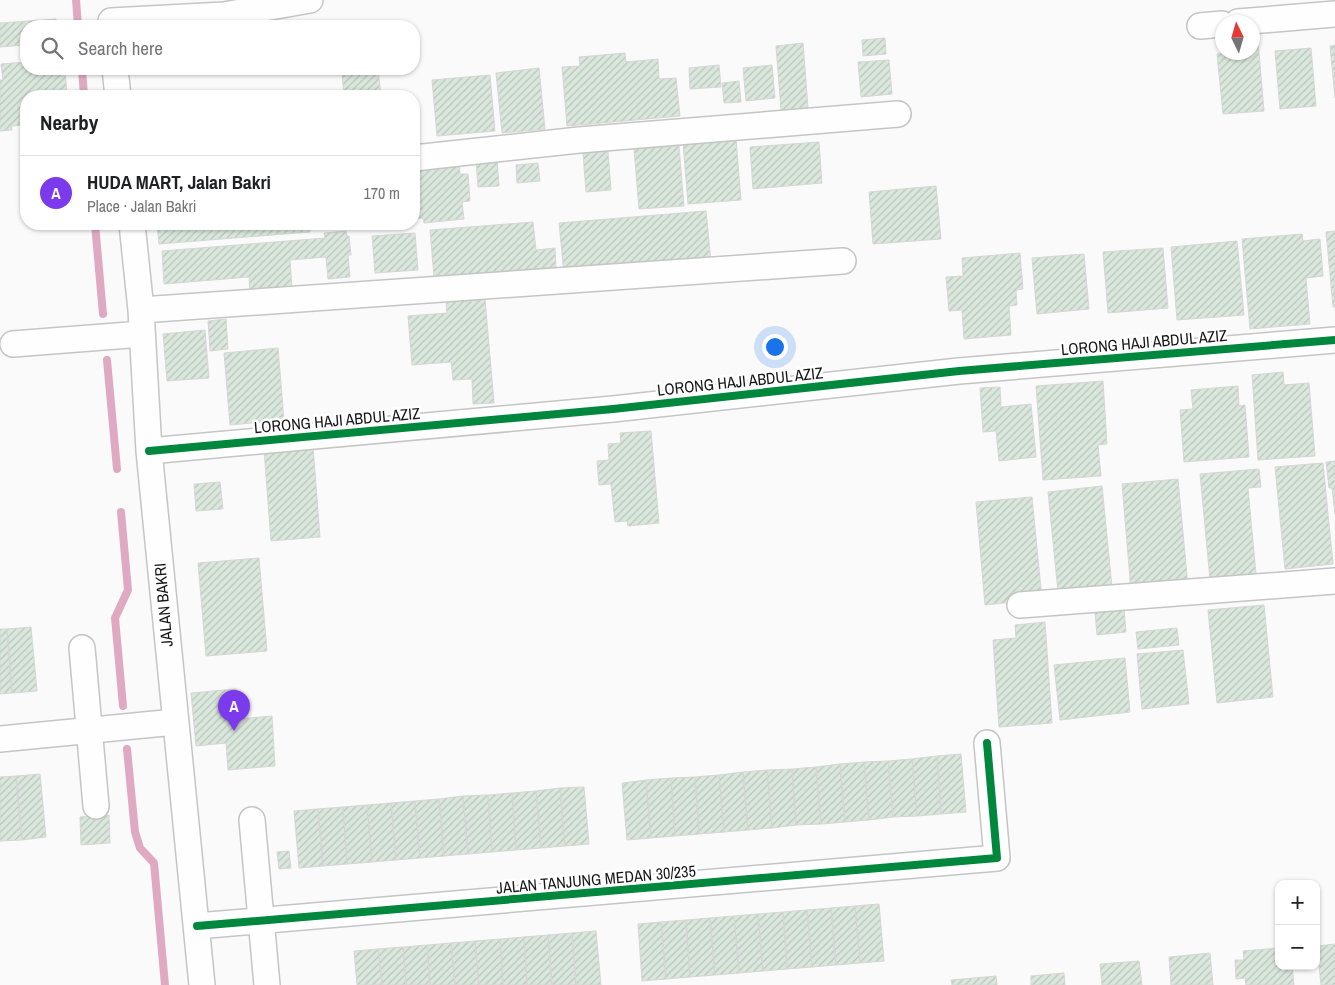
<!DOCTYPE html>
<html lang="en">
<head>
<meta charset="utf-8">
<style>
	:root { --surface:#fff; --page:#f2f2f2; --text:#202124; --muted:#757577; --line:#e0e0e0; --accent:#7c3aed }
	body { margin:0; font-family:"Archivo Narrow",sans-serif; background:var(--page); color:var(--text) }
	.controls { position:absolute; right:15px; bottom:15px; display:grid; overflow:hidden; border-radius:10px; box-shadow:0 1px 4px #0004 }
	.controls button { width:45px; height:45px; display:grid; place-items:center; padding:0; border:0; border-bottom:1px solid var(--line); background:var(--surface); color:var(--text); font:25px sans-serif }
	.compass { position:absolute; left:1215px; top:15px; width:45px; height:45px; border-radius:50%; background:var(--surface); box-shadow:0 1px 4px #0004; rotate:355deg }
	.you { position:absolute; left:774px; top:346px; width:18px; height:18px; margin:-12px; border:4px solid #fff; border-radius:50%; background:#1a73e8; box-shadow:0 0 0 8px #1a73e833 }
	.badge { display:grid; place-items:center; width:32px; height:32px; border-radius:50%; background:var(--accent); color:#fff; font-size:16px; font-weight:700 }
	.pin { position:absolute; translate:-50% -41px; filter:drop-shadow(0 1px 2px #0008) }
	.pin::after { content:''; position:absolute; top:26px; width:18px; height:15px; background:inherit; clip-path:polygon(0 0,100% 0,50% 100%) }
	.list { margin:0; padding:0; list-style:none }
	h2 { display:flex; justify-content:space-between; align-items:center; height:65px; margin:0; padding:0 20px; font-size:21px }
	h2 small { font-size:16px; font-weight:400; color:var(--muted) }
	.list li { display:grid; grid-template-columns:32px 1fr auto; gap:15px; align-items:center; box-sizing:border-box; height:75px; padding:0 20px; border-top:1px solid var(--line) }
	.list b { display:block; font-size:19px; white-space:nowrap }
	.list p { margin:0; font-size:16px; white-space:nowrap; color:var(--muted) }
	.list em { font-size:16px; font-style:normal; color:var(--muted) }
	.icon { flex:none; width:28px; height:28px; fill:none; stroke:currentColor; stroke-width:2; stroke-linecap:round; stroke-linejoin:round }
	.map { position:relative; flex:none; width:1335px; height:985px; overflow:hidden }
	.search { position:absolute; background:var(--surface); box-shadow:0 1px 4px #0004; left:20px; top:20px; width:400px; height:55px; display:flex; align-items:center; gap:12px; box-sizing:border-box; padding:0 18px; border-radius:20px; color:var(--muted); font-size:19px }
	.panel { position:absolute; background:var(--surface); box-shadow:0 1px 4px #0004; left:20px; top:90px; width:400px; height:140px; border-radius:20px }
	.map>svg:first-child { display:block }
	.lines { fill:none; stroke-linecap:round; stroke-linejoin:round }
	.stream { stroke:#dfaac1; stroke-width:8 }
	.building { fill:url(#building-hatch); stroke:#d6d6d6 }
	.minor-casing { stroke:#c5c5c5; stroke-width:28 }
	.minor { stroke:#fefefe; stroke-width:25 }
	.cycleway-casing { stroke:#fff; stroke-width:11 }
	.cycleway { stroke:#00873e; stroke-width:8 }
	.labels { text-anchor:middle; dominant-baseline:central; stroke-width:5; stroke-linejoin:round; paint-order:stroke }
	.street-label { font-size:16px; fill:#161716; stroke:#fff }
</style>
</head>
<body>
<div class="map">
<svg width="1335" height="985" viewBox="0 0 1335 985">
	<defs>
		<pattern id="building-hatch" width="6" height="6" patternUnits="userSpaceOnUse" patternTransform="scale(1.25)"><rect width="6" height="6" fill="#dae7dc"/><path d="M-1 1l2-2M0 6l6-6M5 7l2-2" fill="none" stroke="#bac5bc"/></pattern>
	</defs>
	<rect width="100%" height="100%" fill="#fafafa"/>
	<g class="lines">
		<!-- stream -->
		<path class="stream" d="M76,0L78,26
			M82,69L84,96
			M95,224L103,314
			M107,360L117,469
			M121,512L128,590L115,618L123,706
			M127,749L135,832L140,848L154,863L165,985"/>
	</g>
	<!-- building -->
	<path class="building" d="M56,19L57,26H26V45L0,47V23Z
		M885,38L886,54L863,56L862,40Z
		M1258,41L1264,111L1223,114L1217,54L1252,52V42Z
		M803,43L808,108L781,110L776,46Z
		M1335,45V98L1330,46Z
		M1311,48L1316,106L1280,109L1275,51Z
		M625,53L626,62L658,59L659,79L676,78L680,116L567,126L562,67L580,66L579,57Z
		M889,60L892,94L861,97L858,62Z
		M26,62V69H65L67,96H26V125L11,126L12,130L0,131V80H3L1,64Z
		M719,65L721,87L690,89L689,68Z
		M772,65L775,98L746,101L743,68Z
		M539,68L545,129L502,133L496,73Z
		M378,70L381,96H344L342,73Z
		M490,75L495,131L437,136L432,80Z
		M739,81L741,102L724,103L722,83Z
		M222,92V96H189V95Z
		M736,139L741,200L688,204L683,143Z
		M819,142L822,183L753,189L750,147Z
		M679,146L684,206L639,209L634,149Z
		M608,151L611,190L586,192L583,153Z
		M497,159L499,186L478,187L476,160Z
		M459,161L460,174H468L470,201L462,202L464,219L424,223L423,218L414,219V179H420L419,165Z
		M538,163L540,181L517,183L516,165Z
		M936,186L941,239L873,244L869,192Z
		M706,211L711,262L564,274L559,223Z
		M533,222L536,250L555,248L556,267L434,277L430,230Z
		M157,224H309L310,232L159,244Z
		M346,231L347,236H349L351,255H348L350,277L328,279L326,257L290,260L292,289L250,293L249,277L164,284L162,251L325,238L324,233Z
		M1335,231V307H1333L1326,232Z
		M415,233L418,270L375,273L372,236Z
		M1302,234L1303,241L1320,239L1323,276L1306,278L1310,324L1250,329L1242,239Z
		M1237,241L1244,315L1177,320L1171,247Z
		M1163,248L1168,308L1108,313L1103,252Z
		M1020,253L1023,289L1016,290L1017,305L1009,306L1011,335L964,339L962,310L949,311L946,277L963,276L962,258Z
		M1084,254L1089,309L1037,314L1032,258Z
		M485,299L494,403L473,404L472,379L453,380L451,362L412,365L408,316L447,313L446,302Z
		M226,319L228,349L210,351L208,321Z
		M205,330L209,378L167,381L163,334Z
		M278,348L284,420L230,425L224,353Z
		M1283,372L1284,385L1309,383L1315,456L1258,460L1252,375Z
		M1103,381L1107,444L1098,445L1101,476L1043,480L1036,386Z
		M1238,386L1239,406L1245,405L1249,457L1184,462L1180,410L1193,409L1191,390Z
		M1000,387L1001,407L1031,404L1036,457L999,461L996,431L983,432L980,388Z
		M651,431L659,523L628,526L627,521L615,522L611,484L599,485L597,461L609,460L608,444L621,443L620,433Z
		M313,446L320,537L271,541L264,450Z
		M1335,461V514L1332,488H1329L1326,462Z
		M1323,463L1333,564L1285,569L1275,467Z
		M1259,469L1261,487L1248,488L1256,574L1210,579L1200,474Z
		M1178,479L1188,586L1131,591L1122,484Z
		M220,482L223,509L196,511L194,484Z
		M1102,486L1112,587L1058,592L1048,492Z
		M1032,497L1042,599L985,605L976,502Z
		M259,558L267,651L206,656L198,563Z
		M1264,605L1273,697L1217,703L1208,610Z
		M1124,609L1126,632L1097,635L1095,612Z
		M1045,622L1052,723L999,727L993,640L1016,638L1015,625Z
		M31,627L37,691L12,693L7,629Z
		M1177,628L1179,645L1138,649L1136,632Z
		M0,629H7L12,693L0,694Z
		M1183,650L1189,704L1142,709L1137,654Z
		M1125,658L1130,712L1060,720L1054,665Z
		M236,689L238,719L272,716L275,766L228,770L226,743L196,746L191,693Z
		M961,754L966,812L941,814L937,756Z
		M937,756L941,814L917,816L912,759Z
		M912,759L917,816L893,817L888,761Z
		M888,761L893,817L869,820L864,762Z
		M864,762L869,820L845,822L840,764Z
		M840,764L845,822L821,824L816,767Z
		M816,767L821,824L796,825L792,769Z
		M792,769L796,825L772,828L767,770Z
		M767,770L772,828L748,830L743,772Z
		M743,772L748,830L724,832L719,775Z
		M40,774L46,837L22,840L16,776Z
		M719,775L724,832L699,834L695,777Z
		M16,776L22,840L0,841V777Z
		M695,777L699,834L675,836L671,778Z
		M671,778L675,836L651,838L646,780Z
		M646,780L651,838L627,840L622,783Z
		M584,787L589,844L565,846L560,788Z
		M560,788L565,846L541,848L536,791Z
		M536,791L541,848L516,850L512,793Z
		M512,793L516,850L492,852L488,795Z
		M488,795L492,852L468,854L463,796Z
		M463,796L468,854L444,856L439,799Z
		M439,799L444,856L420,858L415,801Z
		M415,801L420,858L396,860L391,803Z
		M391,803L396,860L372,862L367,805Z
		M367,805L372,862L347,864L343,807Z
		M343,807L347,864L323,866L318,809Z
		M318,809L323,866L299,868L294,811Z
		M109,815L110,843L81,845L80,817Z
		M289,851L291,868L279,869L277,852Z
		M879,904L884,961L860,963L855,906Z
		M855,906L860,963L836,965L831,908Z
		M831,908L836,965L812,967L807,910Z
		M807,910L812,967L787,969L783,912Z
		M783,912L787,969L763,971L758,914Z
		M758,914L763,971L739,973L734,916Z
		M734,916L739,973L715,975L710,918Z
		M710,918L715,975L690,977L686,920Z
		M686,920L690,977L666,979L661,922Z
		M661,922L666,979L642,981L638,924Z
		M596,931L601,985H576L572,933Z
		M572,933L576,985H552L548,935Z
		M548,935L552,985H527L524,937Z
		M524,937L527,985H503L500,939Z
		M500,939L503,985H479L475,941Z
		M475,941L479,985H455L451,943Z
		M451,943L455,985H430L427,945Z
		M1335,944V985H1321L1317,946Z
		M427,945L430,985H406L403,947Z
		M403,947L406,985H382L378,949Z
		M1279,948V966H1292L1294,985H1246L1245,978L1236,979L1235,960H1244L1243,951Z
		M378,949L382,985H357L354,951Z
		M1210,953L1213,985H1171L1169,957Z
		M1139,961L1142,985H1102L1100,964Z
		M1064,973L1065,985H1031V976Z
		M996,976L997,985H952L951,980Z"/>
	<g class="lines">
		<!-- minor casing -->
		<g class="minor-casing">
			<path id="minor" d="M111,21L224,15L310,0
				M1238,22L1335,14
				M1200,26L1222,24
				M115,69L118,96
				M414,158L579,140L898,114
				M132,224L141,310L149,451L202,985
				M141,310L843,261
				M13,344L142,334
				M149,451L613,409L959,371L1335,340
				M1020,605L1335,581
				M82,648L96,806
				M0,739L175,722
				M252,820L267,985
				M197,926L997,858L987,743"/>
		</g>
		<!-- minor -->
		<use href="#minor" class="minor"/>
		<!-- cycleway casing -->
		<g class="cycleway-casing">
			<path id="cycleway" d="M149,451L613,409L959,371L1335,340
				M197,926L997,858L987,743"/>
		</g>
		<!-- cycleway -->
		<use href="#cycleway" class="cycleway"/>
	</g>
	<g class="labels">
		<!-- street labels -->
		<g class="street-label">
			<text transform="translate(1144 342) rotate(-5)">LORONG HAJI ABDUL AZIZ</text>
			<text transform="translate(740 381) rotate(-6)">LORONG HAJI ABDUL AZIZ</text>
			<text transform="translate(337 420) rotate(-5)">LORONG HAJI ABDUL AZIZ</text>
			<text transform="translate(163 605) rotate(-95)">JALAN BAKRI</text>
			<text transform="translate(596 879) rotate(-5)">JALAN TANJUNG MEDAN 30/235</text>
		</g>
	</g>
</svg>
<div class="controls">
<button>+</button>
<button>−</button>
</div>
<svg class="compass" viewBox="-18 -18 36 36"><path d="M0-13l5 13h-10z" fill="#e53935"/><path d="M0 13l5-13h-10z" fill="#757577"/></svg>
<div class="you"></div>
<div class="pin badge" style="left:234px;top:731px">A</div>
<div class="search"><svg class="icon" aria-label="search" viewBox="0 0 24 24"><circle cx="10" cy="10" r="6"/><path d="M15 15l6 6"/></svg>Search here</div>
<section class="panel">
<h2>Nearby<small></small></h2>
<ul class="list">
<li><span class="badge">A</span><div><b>HUDA MART, Jalan Bakri</b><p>Place · Jalan Bakri</p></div><em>170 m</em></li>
</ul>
</section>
</div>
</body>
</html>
